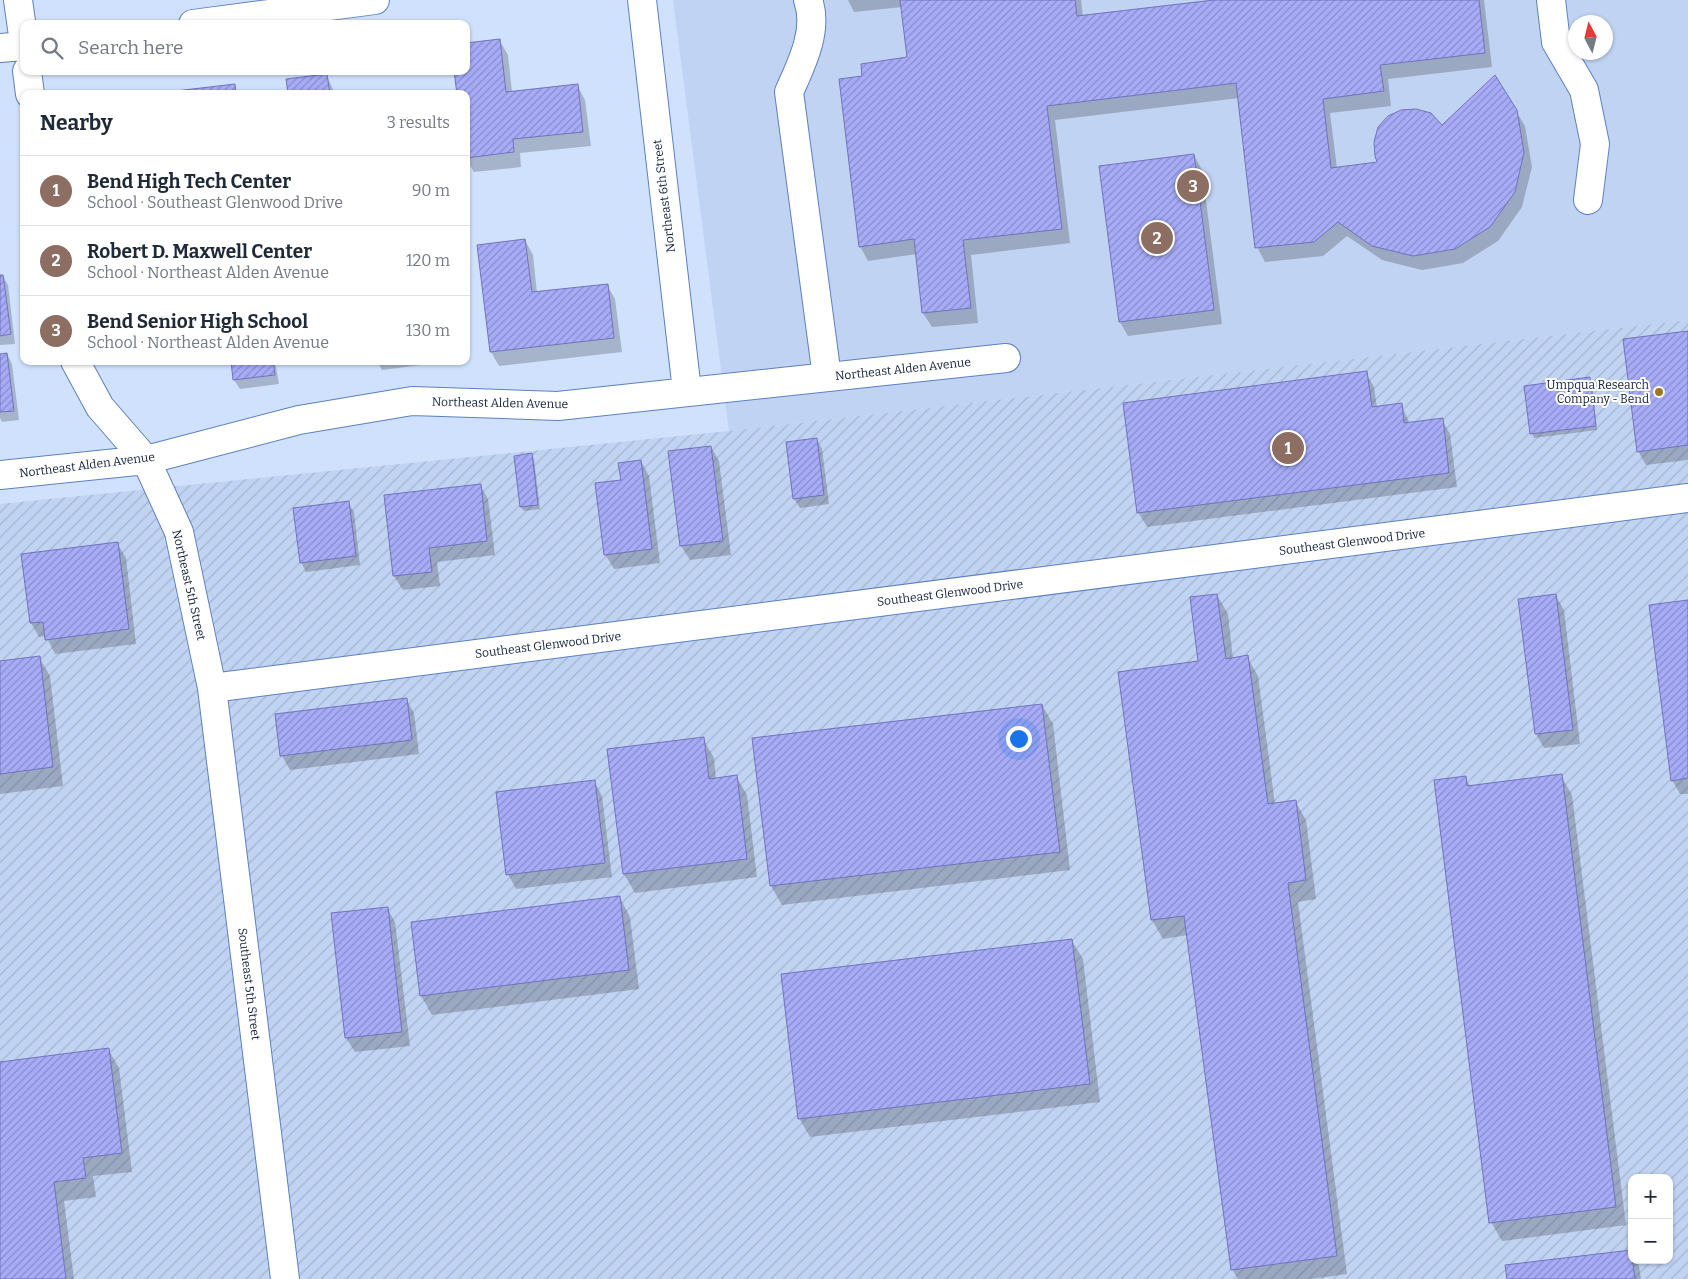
<!DOCTYPE html>
<html lang="en">
<head>
<meta charset="utf-8">
<style>
	:root { --surface:#fff; --page:#f2f2f3; --text:#1f2937; --muted:#747a83; --line:#e0e1e3; --accent:#9e7724 }
	body { margin:0; font-family:Bitter,serif; background:var(--page); color:var(--text) }
	.controls { position:absolute; right:15px; bottom:15px; display:grid; overflow:hidden; border-radius:10px; box-shadow:0 1px 4px #0004 }
	.controls button { width:45px; height:45px; display:grid; place-items:center; padding:0; border:0; border-bottom:1px solid var(--line); background:var(--surface); color:var(--text); font:25px sans-serif }
	.compass { position:absolute; left:1568px; top:15px; width:45px; height:45px; border-radius:50%; background:var(--surface); box-shadow:0 1px 4px #0004; rotate:353deg }
	.you { position:absolute; left:1018px; top:738px; width:18px; height:18px; margin:-12px; border:4px solid #fff; border-radius:50%; background:#1a73e8; box-shadow:0 0 0 8px #1a73e833 }
	.badge { display:grid; place-items:center; width:32px; height:32px; border-radius:50%; background:var(--accent); color:#fff; font-size:16px; font-weight:700 }
	.pin { position:absolute; translate:-50% -50%; border:2px solid #fff; box-shadow:0 1px 5px #0006 }
	.list { margin:0; padding:0; list-style:none }
	h2 { display:flex; justify-content:space-between; align-items:center; height:65px; margin:0; padding:0 20px; font-size:21px }
	h2 small { font-size:16px; font-weight:400; color:var(--muted) }
	.list li { display:grid; grid-template-columns:32px 1fr auto; gap:15px; align-items:center; box-sizing:border-box; height:70px; padding:0 20px; border-top:1px solid var(--line) }
	.list b { display:block; font-size:19px; white-space:nowrap }
	.list p { margin:0; font-size:16px; white-space:nowrap; color:var(--muted) }
	.list em { font-size:16px; font-style:normal; color:var(--muted) }
	.icon { flex:none; width:28px; height:28px; fill:none; stroke:currentColor; stroke-width:2; stroke-linecap:round; stroke-linejoin:round }
	.map { position:relative; flex:none; width:1688px; height:1279px; overflow:hidden }
	.search { position:absolute; background:var(--surface); box-shadow:0 1px 4px #0004; left:20px; top:20px; width:450px; height:55px; display:flex; align-items:center; gap:12px; box-sizing:border-box; padding:0 18px; border-radius:10px; color:var(--muted); font-size:19px }
	.panel { position:absolute; background:var(--surface); box-shadow:0 1px 4px #0004; left:20px; top:90px; width:450px; height:275px; border-radius:10px }
	.map>svg:first-child { display:block }
	.built { fill:#c1d3f2; fill-rule:evenodd }
	.industrial { fill:url(#industrial-furrows); fill-rule:evenodd }
	.shadow { fill:#0003 }
	.building { fill:url(#building-hatch); stroke:#7173ba }
	.lines { fill:none; stroke-linecap:round; stroke-linejoin:round }
	.minor-casing { stroke:#5c80c1; stroke-width:30 }
	.minor { stroke:#fff; stroke-width:28 }
	.poi-dot { fill:#9e7724; stroke:#fff; stroke-width:2 }
	.labels { text-anchor:middle; dominant-baseline:central; stroke-width:4; stroke-linejoin:round; paint-order:stroke }
	.street-label { font-size:12px; fill:#12213b; stroke:#fff }
	.poi-label { font-size:12px; fill:#12213b; stroke:#fff; text-anchor:end }
</style>
</head>
<body>
<div class="map">
<svg width="1688" height="1279" viewBox="0 0 1688 1279">
	<defs>
		<pattern id="industrial-furrows" width="10" height="10" patternUnits="userSpaceOnUse" patternTransform="scale(1.25)"><rect width="10" height="10" fill="#c1d3f2"/><path d="M-1 1l2-2M0 10L10 0M9 11l2-2" fill="none" stroke="#a5b5d0"/></pattern>
		<pattern id="building-hatch" width="6" height="6" patternUnits="userSpaceOnUse" patternTransform="scale(1.25)"><rect width="6" height="6" fill="#a8acf8"/><path d="M-1 1l2-2M0 6l6-6M5 7l2-2" fill="none" stroke="#878cca"/></pattern>
	</defs>
	<rect width="100%" height="100%" fill="#d0e1fe"/>
	<!-- built -->
	<path class="built" d="M673,0H1688V320L729,431ZM1576,22H1606V52H1576Z"/>
	<!-- industrial -->
	<path class="industrial" d="M1688,320V1279H0V504L729,431ZM1632,1178H1669V1260H1632Z"/>
	<!-- shadow -->
	<path class="shadow" d="M848,0H1081L1083,17L1216,0H1484L1492,67L1388,79L1391,106L1330,113L1337,168L1379,163L1442,126L1516,111L1525,126L1532,167L1522,207L1498,241L1463,263L1422,270L1382,260L1347,236L1323,256L1265,262L1257,247L1239,98L1055,120L1070,243L971,255L978,323L932,327L923,313L917,254L868,261L860,246L864,77L908,58L902,7L854,12Z
		M500,41L508,55L512,92L577,85L585,100L591,146L520,153L521,167L474,172L466,159V71Z
		M327,76L335,94H289Z
		M1194,155L1202,170L1222,324L1128,336L1120,322Z
		M525,240L533,255L537,293L607,285L615,299L622,352L499,366L491,352Z
		M0,276H3L8,285L15,344L0,345Z
		M1688,332V460L1646,465L1638,451Z
		M7,354L12,364L19,420L2,422L0,418V355Z
		M232,361H275L279,384L240,389L234,380Z
		M377,361H452L382,370Z
		M1366,373L1374,387L1377,408L1401,404L1410,424L1442,420L1450,434L1457,487L1147,527L1138,512Z
		M1589,378L1592,383L1597,430L1534,438L1532,433Z
		M817,440L822,449L829,504L800,508L794,499Z
		M711,447L719,461L731,555L690,560L681,546L670,452Z
		M531,455L534,459L540,509L524,511L521,507Z
		M641,461L649,476L660,563L614,569L605,554L622,481Z
		M480,485L488,499L495,555L437,562L440,586L403,590L394,576Z
		M348,503L354,512L360,565L306,572L301,562Z
		M117,543L126,558L136,644L55,654L46,636L39,637L31,623Z
		M1217,595L1228,614L1233,659L1247,657L1258,676L1275,804L1295,801L1306,820L1316,899L1298,902L1347,1274L1312,1279H1238L1232,1269L1188,935L1163,939L1152,920L1200,662Z
		M1556,596L1564,610L1580,744L1544,748L1536,734Z
		M1688,601V794H1680L1672,780Z
		M39,657L50,676L63,786L0,794V662Z
		M406,699L414,713L419,754L290,770L282,756L277,715Z
		M1042,705L1053,724L1070,870L782,905L771,886L754,739Z
		M703,739L714,758L716,779L736,776L747,795L757,877L635,893L624,874L609,750Z
		M1561,776L1572,795L1626,1225L1502,1241L1491,1222L1465,778L1471,787Z
		M594,781L602,796L612,877L516,889L508,874Z
		M620,898L630,917L639,989L432,1015L421,996Z
		M387,908L395,922L410,1046L355,1052L346,1038L332,914Z
		M1072,941L1083,959L1100,1102L810,1137L799,1118Z
		M108,1049L119,1068L132,1172L93,1176L96,1197L64,1201L74,1279H0V1063Z
		M1631,1251L1632,1260H1636L1639,1266L1641,1279H1508Z"/>
	<!-- building -->
	<path class="building" d="M900,0H1075L1077,16L1214,0H1479L1485,53L1380,65L1384,91L1323,99L1331,168L1377,162L1375,156L1374,142L1378,127L1388,116L1401,110L1416,109L1431,113L1442,125L1495,75L1517,110L1524,152L1515,192L1490,227L1455,249L1413,256L1372,246L1338,222L1314,242L1255,248L1236,83L1047,106L1062,229L963,240L971,308L922,313L914,239L859,247L839,79L862,76L861,64L907,57Z
		M500,39L506,92L578,84L583,132L513,139L514,152L466,158V94H457L454,71H466V43Z
		M327,74L330,94H288L286,79Z
		M235,84L236,94H167V92Z
		M1194,154L1214,310L1119,322L1099,166Z
		M525,239L532,292L608,284L614,338L490,352L477,245Z
		M0,275H3L11,334L0,336Z
		M1688,331V445L1637,452L1623,339Z
		M7,353L14,411L0,412V354Z
		M231,361H273L275,375L233,380Z
		M1367,371L1372,407L1402,403L1404,423L1443,418L1449,473L1137,513L1123,403Z
		M1590,377L1596,426L1530,434L1524,386Z
		M817,438L824,495L793,499L786,442Z
		M711,446L723,541L680,546L668,451Z
		M532,453L538,505L520,507L514,456Z
		M641,460L652,549L604,555L595,483L621,480L618,463Z
		M481,484L487,541L429,548L432,572L393,576L384,495Z
		M349,501L356,556L300,563L293,508Z
		M118,542L129,629L45,640L43,622L30,623L21,554Z
		M1217,594L1226,659L1248,655L1268,804L1296,800L1306,880L1288,883L1337,1256L1231,1270L1184,916L1151,920L1118,672L1198,661L1190,597Z
		M1556,594L1573,730L1535,734L1518,599Z
		M1688,600V778L1671,781L1649,605Z
		M40,656L53,767L0,774V661Z
		M407,698L412,740L280,756L275,714Z
		M1042,704L1060,852L770,886L752,738Z
		M704,737L709,779L737,775L747,859L623,874L607,749Z
		M1562,774L1616,1207L1489,1223L1434,780L1466,776L1467,786Z
		M595,780L605,863L506,875L496,792Z
		M620,896L629,970L420,996L411,922Z
		M388,907L402,1032L345,1038L331,913Z
		M1072,939L1090,1084L798,1119L781,974Z
		M109,1048L122,1153L83,1158L86,1178L54,1182L66,1279H0V1062Z
		M1631,1250L1635,1279H1507L1505,1265Z"/>
	<g class="lines">
		<!-- minor casing -->
		<g class="minor-casing">
			<path id="minor" d="M18,0L24,43
				M642,0L687,391
				M808,0C819,30 801,65 789,92L827,377
				M1551,0L1556,42L1584,90L1595,144L1588,200
				M193,24L375,0
				M0,48L24,46
				M27,71L30,94
				M75,361L100,407L146,460L179,532L212,688L285,1279
				M0,475L146,460L299,420L412,401L558,406L1006,358
				M212,688L1688,498"/>
		</g>
		<!-- minor -->
		<use href="#minor" class="minor"/>
	</g>
	<!-- markers -->
	<circle class="poi-dot" cx="1659" cy="392" r="5"/>
	<g class="labels">
		<!-- street labels -->
		<g class="street-label">
			<text transform="translate(664 196) rotate(-97)">Northeast 6th Street</text>
			<text transform="translate(903 369) rotate(-6)">Northeast Alden Avenue</text>
			<text transform="translate(500 403) rotate(1)">Northeast Alden Avenue</text>
			<text transform="translate(87 465) rotate(-7)">Northeast Alden Avenue</text>
			<text transform="translate(1352 542) rotate(-7)">Southeast Glenwood Drive</text>
			<text transform="translate(189 585) rotate(77)">Northeast 5th Street</text>
			<text transform="translate(950 593) rotate(-7)">Southeast Glenwood Drive</text>
			<text transform="translate(548 645) rotate(-7)">Southeast Glenwood Drive</text>
			<text transform="translate(249 984) rotate(83)">Southeast 5th Street</text>
		</g>
		<!-- poi labels -->
		<g class="poi-label">
			<text x="1649" y="385">Umpqua Research<tspan x="1649" dy="14">Company - Bend</tspan></text>
		</g>
	</g>
</svg>
<div class="controls">
<button>+</button>
<button>−</button>
</div>
<svg class="compass" viewBox="-18 -18 36 36"><path d="M0-13l5 13h-10z" fill="#e53935"/><path d="M0 13l5-13h-10z" fill="#747a83"/></svg>
<div class="you"></div>
<div class="pin badge" style="left:1288px;top:448px;background:#8d6e63">1</div>
<div class="pin badge" style="left:1157px;top:238px;background:#8d6e63">2</div>
<div class="pin badge" style="left:1193px;top:186px;background:#8d6e63">3</div>
<div class="search"><svg class="icon" aria-label="search" viewBox="0 0 24 24"><circle cx="10" cy="10" r="6"/><path d="M15 15l6 6"/></svg>Search here</div>
<section class="panel">
<h2>Nearby<small>3 results</small></h2>
<ul class="list">
<li><span class="badge" style="background:#8d6e63">1</span><div><b>Bend High Tech Center</b><p>School · Southeast Glenwood Drive</p></div><em>90 m</em></li>
<li><span class="badge" style="background:#8d6e63">2</span><div><b>Robert D. Maxwell Center</b><p>School · Northeast Alden Avenue</p></div><em>120 m</em></li>
<li><span class="badge" style="background:#8d6e63">3</span><div><b>Bend Senior High School</b><p>School · Northeast Alden Avenue</p></div><em>130 m</em></li>
</ul>
</section>
</div>
</body>
</html>
